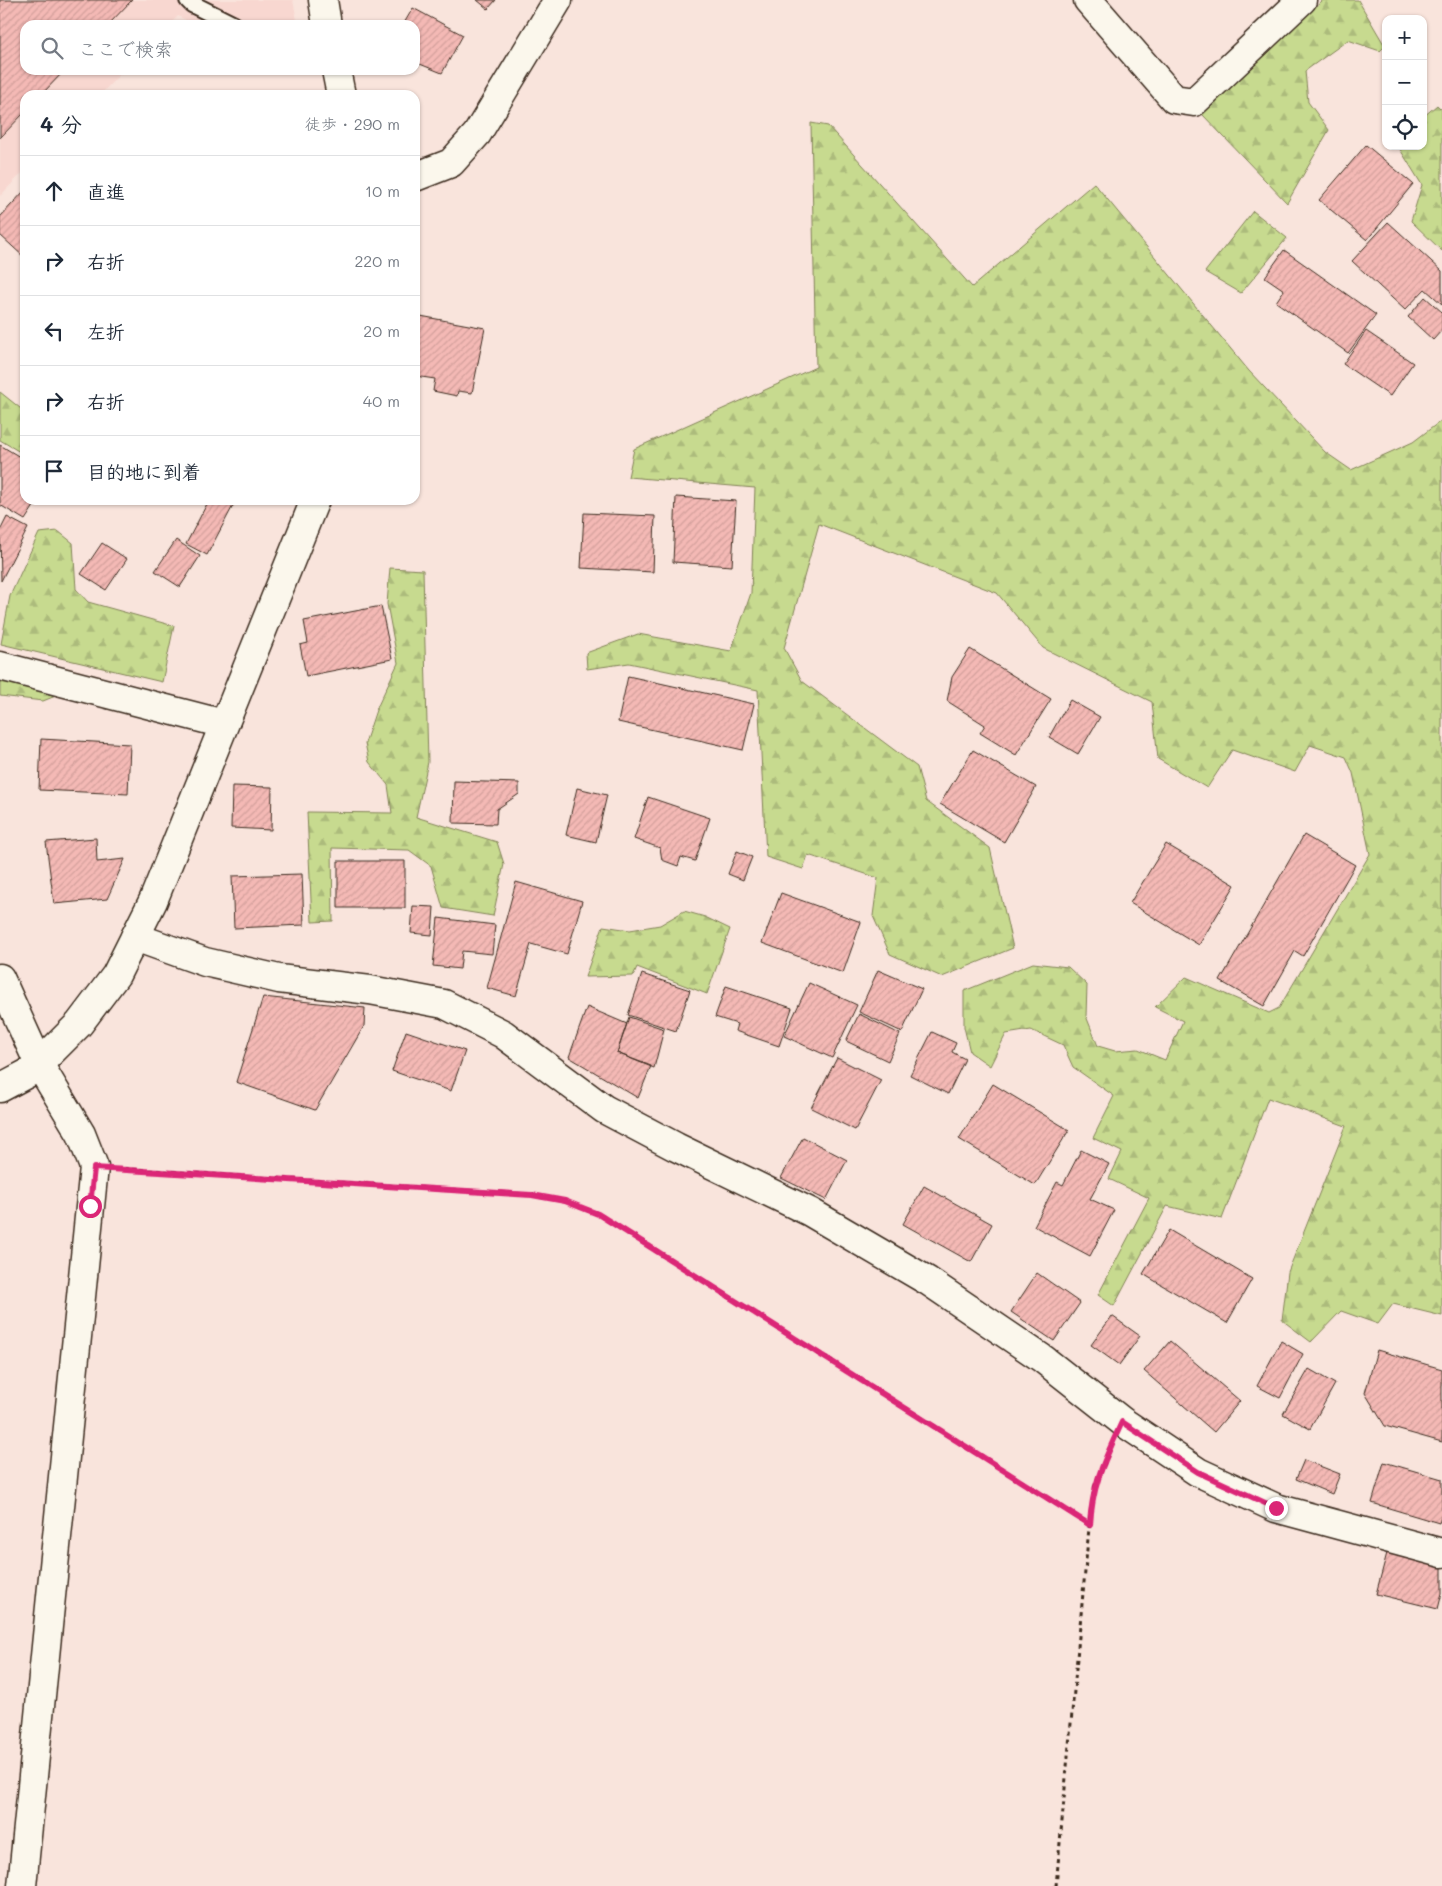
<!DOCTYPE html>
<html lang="ja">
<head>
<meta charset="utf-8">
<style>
	:root { --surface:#fff; --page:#f6f6f7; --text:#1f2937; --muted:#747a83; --line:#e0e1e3 }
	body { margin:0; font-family:Mali,"Klee One",sans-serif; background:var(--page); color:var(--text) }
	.controls { position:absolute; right:15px; top:15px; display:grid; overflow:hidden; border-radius:10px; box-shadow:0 1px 4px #0004 }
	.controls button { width:45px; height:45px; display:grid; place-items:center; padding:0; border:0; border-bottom:1px solid var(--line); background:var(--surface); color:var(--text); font:25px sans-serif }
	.stop { position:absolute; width:15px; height:15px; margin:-11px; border:4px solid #db2777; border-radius:50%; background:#fff }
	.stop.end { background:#db2777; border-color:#fff; box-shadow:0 1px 5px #0008 }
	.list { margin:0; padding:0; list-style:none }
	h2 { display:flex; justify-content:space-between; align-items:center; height:65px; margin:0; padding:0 20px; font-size:21px }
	h2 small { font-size:16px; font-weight:400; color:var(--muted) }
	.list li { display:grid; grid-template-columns:32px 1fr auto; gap:15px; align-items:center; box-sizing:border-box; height:70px; padding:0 20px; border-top:1px solid var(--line) }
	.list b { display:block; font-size:19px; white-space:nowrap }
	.list em { font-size:16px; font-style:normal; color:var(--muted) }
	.icon { flex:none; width:28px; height:28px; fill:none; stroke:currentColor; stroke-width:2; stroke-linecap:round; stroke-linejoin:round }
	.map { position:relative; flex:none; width:1442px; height:1886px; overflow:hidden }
	.search { position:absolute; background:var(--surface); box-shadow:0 1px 4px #0004; left:20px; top:20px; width:400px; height:55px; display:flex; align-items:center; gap:12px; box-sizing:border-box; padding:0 18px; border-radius:15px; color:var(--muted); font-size:19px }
	.panel { position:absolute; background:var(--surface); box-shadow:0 1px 4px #0004; left:20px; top:90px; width:400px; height:415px; border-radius:15px }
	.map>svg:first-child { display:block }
	.built { fill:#f8d7d0 }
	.forest { fill:url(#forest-firs); stroke:#818256 }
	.building { fill:url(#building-hatch); stroke:#3b2a1e }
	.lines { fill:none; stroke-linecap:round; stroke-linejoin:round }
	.lane-casing { stroke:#3b2a1e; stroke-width:20 }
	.street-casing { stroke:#3b2a1e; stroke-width:31 }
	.secondary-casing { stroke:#3b2a1e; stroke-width:31 }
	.path { stroke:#3b2a1e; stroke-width:3; stroke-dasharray:4 4; stroke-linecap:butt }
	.lane { stroke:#fbf7ec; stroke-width:16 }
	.street { stroke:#fbf7ec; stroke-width:28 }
	.secondary { stroke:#fbf7ec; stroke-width:28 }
	.route { stroke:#db2777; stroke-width:6 }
</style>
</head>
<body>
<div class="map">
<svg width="1442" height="1886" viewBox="0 0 1442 1886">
	<defs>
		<pattern id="forest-firs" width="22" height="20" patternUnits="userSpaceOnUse" patternTransform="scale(1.25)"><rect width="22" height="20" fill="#c7da8f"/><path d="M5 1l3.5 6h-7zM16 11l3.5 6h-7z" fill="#acbb7b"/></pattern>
		<pattern id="building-hatch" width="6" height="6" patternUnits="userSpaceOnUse" patternTransform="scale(1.25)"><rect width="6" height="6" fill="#f4b9b5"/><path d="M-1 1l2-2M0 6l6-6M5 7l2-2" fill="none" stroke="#d29f9b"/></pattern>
	</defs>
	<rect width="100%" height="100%" fill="#f9e4dc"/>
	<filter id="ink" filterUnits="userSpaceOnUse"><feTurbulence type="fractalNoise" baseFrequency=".02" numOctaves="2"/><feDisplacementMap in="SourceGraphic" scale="10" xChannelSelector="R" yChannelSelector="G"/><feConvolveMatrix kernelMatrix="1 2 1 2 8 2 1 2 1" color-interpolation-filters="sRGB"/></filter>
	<g filter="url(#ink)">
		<!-- built -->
		<path class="built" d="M0,0H293L298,25H195L178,16L169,25H25V70H124L100,95H25V170L0,196Z"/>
		<!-- forest -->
		<path class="forest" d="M1323,0H1358L1385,46L1380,51L1348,40L1305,71L1308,102L1329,130L1287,203L1202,114Z
			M1437,105L1442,110V251L1411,221L1422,185L1398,146H1423V117Z
			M811,123L828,126L972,287L1094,183L1249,371L1325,452L1351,470L1413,442L1442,420V1316L1393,1304L1378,1324L1341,1311L1311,1342L1282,1320L1288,1272L1346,1126L1268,1098L1222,1219L1167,1206L1114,1306L1098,1295L1149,1198L1109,1179L1122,1152L1093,1138L1114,1096L1073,1067L1063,1045L1031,1030L1006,1034L990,1066L970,1052L964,1027V991L1033,963L1068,967L1087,985L1086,1016L1098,1046L1115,1051L1138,1049L1165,1060L1183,1021L1155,1007L1186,977L1269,1013L1279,1008L1370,854L1353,773L1346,757L1310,745L1295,772L1232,750L1207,788L1158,759L1152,702L1043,648L997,593L819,524L784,648L802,681L917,767L926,801L990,848L1013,948L942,977L890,954L873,916L878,878L808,855L803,869L766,857L758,690L629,663L587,669L586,653L638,634L731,651L751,593L755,488L628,477L634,449L816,367Z
			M1253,211L1287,238L1241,293L1205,272Z
			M0,392L25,412V455L0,440Z
			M58,531L73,543L76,589L88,602L174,626L162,682L1,644L10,596L39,533Z
			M390,568L423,570L428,762L416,817L497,842L504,864L493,916L443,908L431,866L409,850L332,848L333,921L312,922L307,812L392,813L388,785L369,762L365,743L376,710L398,663L387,604Z
			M0,677L52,690L53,697L43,701L0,696Z
			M684,911L705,917L730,929L707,994L637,967L633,976L585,977L603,926L630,930L660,925Z"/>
		<!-- building -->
		<path class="building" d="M0,0H132L108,25H25V70H65L41,95H25V112L0,138Z
			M477,0H496L488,9Z
			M413,8L463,35L442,73L415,62V25H403Z
			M1366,145L1413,184L1367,240L1319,200Z
			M25,190V258L0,235V217Z
			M1388,222L1442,271V304L1425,289L1405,310L1352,261Z
			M1284,250L1376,315L1348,353L1276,302L1284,290L1265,277Z
			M1425,297L1442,312V330L1433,340L1408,317Z
			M415,315L485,328L472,393L458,391L457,396L433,391L435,379L415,376Z
			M1366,331L1413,363L1390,396L1343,364Z
			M0,445L25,460V500H38L25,520L0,505Z
			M676,497L736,501L732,566L673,562Z
			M209,500H230L235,502L207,555L186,544Z
			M584,513L655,516L653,572L581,568Z
			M7,517L28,528L1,581L0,531Z
			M176,540L200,556L180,587L155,571Z
			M102,543L127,559L106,590L81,574Z
			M381,606L392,659L306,676L300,645L308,643L304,621Z
			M970,649L1051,699L1016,755L980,733L985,725L947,701L952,677Z
			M628,676L754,704L743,750L618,722Z
			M1070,700L1100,717L1078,754L1049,737Z
			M41,739L130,744L128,794L39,790Z
			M973,750L1036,787L1004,842L940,804Z
			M454,781L519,783V794L497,809L496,824L453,823Z
			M232,786L272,787L271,830L231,828Z
			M577,788L607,795L596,842L566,835Z
			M648,797L710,818L695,861L681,857L678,866L662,860L660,848L634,839Z
			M1304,835L1355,865L1303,956L1295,951L1264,1006L1220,981Z
			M96,838L97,862L125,859L107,899L54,904L46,842Z
			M1166,844L1235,885L1199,945L1130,903Z
			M737,851L752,857L743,880L728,874Z
			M338,861H405V908H338Z
			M302,874L304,925L234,928L232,876Z
			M516,882L582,901L567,954L531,944L516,996L487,988Z
			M781,893L861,922L843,973L762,943Z
			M413,906L434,907L432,935L411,933Z
			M438,918L495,925L492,954L462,951L460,969L433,966Z
			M878,970L922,989L902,1032L859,1012Z
			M642,974L690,990L676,1031L628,1015Z
			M809,983L857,1005L832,1058L784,1036Z
			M726,986L792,1008L779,1046L735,1031L737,1024L715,1017Z
			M263,997L365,1008L364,1026L315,1110L236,1082Z
			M587,1007L627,1024L617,1053L651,1066L638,1098L569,1057Z
			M859,1014L900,1034L888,1061L846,1041Z
			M629,1017L664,1029L654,1068L617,1053Z
			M406,1031L465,1051L451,1091L392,1071Z
			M932,1032L956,1043L952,1052L965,1059L948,1094L910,1075Z
			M837,1058L881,1080L855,1130L811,1108Z
			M993,1084L1069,1130L1035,1185L959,1139Z
			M803,1137L847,1160L826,1200L781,1178Z
			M1081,1150L1109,1164L1090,1199L1114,1210L1090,1256L1034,1226L1057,1182L1063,1185Z
			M924,1186L992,1224L971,1262L903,1224Z
			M1169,1230L1252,1279L1227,1323L1143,1274Z
			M1037,1273L1080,1303L1054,1341L1011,1312Z
			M1112,1316L1140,1336L1119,1365L1091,1345Z
			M1170,1341L1240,1401L1214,1432L1144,1371Z
			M1281,1341L1303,1354L1280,1398L1257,1386Z
			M1377,1350L1442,1369V1442L1385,1426L1365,1393Z
			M1309,1369L1335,1384L1310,1429L1283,1414Z
			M1304,1460L1340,1474L1332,1494L1296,1479Z
			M1384,1462L1442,1479V1514L1439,1523L1372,1503Z
			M1387,1553L1442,1567V1593L1438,1609L1376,1594Z"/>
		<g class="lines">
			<!-- lane casing -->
			<g class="lane-casing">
				<path id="lane" d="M188,0L192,4L234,25"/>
			</g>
			<!-- street casing -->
			<g class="street-casing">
				<path id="street" d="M1088,0L1174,99L1194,102L1302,0
					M415,177L451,163L477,134L558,0
					M0,666L224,724
					M135,937L205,962L279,979L370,990L444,1004L503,1034L604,1109L676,1147L810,1212L928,1281L1043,1359L1123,1422L1198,1472L1276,1508L1442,1553
					M0,978L39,1064L81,1134L94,1167L22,1886"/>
			</g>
			<!-- secondary casing -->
			<g class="secondary-casing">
				<path id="secondary" d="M323,0L327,25
					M336,70L341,95
					M0,1088L30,1072L39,1064L79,1024L116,975L153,901L315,500"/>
			</g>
			<!-- path -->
			<path class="path" d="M125,1169L532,1195L565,1201L598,1214L1090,1525
				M1056,1886L1090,1517L1095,1486L1110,1449"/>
			<!-- lane -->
			<use href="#lane" class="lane"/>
			<!-- street -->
			<use href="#street" class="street"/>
			<!-- secondary -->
			<use href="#secondary" class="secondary"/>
		</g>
	</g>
	<g class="lines" filter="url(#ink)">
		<!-- route -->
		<path class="route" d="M90,1206L94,1168L532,1195L565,1201L598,1214L1090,1525C1092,1484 1105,1459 1122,1422L1198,1472L1276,1508"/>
	</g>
</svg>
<div class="controls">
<button>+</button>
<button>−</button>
<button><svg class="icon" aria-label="locate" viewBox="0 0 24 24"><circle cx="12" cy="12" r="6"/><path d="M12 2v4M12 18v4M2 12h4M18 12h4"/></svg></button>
</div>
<div class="stop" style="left:90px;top:1206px"></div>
<div class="stop end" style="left:1276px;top:1508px"></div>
<div class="search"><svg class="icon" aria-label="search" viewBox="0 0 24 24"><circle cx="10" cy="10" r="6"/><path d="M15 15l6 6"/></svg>ここで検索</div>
<section class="panel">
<h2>4 分<small>徒歩 · 290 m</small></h2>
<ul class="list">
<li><svg class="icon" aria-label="ahead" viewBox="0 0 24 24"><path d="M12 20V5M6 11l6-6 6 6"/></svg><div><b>直進</b></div><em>10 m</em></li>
<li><svg class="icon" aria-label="right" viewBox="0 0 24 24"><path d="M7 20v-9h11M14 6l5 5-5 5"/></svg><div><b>右折</b></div><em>220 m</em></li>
<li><svg class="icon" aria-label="left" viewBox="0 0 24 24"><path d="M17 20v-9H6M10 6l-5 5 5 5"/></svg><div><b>左折</b></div><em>20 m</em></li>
<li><svg class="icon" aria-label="right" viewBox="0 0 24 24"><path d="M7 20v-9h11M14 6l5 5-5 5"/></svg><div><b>右折</b></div><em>40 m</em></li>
<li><svg class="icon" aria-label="arrive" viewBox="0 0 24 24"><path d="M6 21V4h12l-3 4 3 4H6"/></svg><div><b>目的地に到着</b></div></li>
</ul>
</section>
</div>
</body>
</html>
